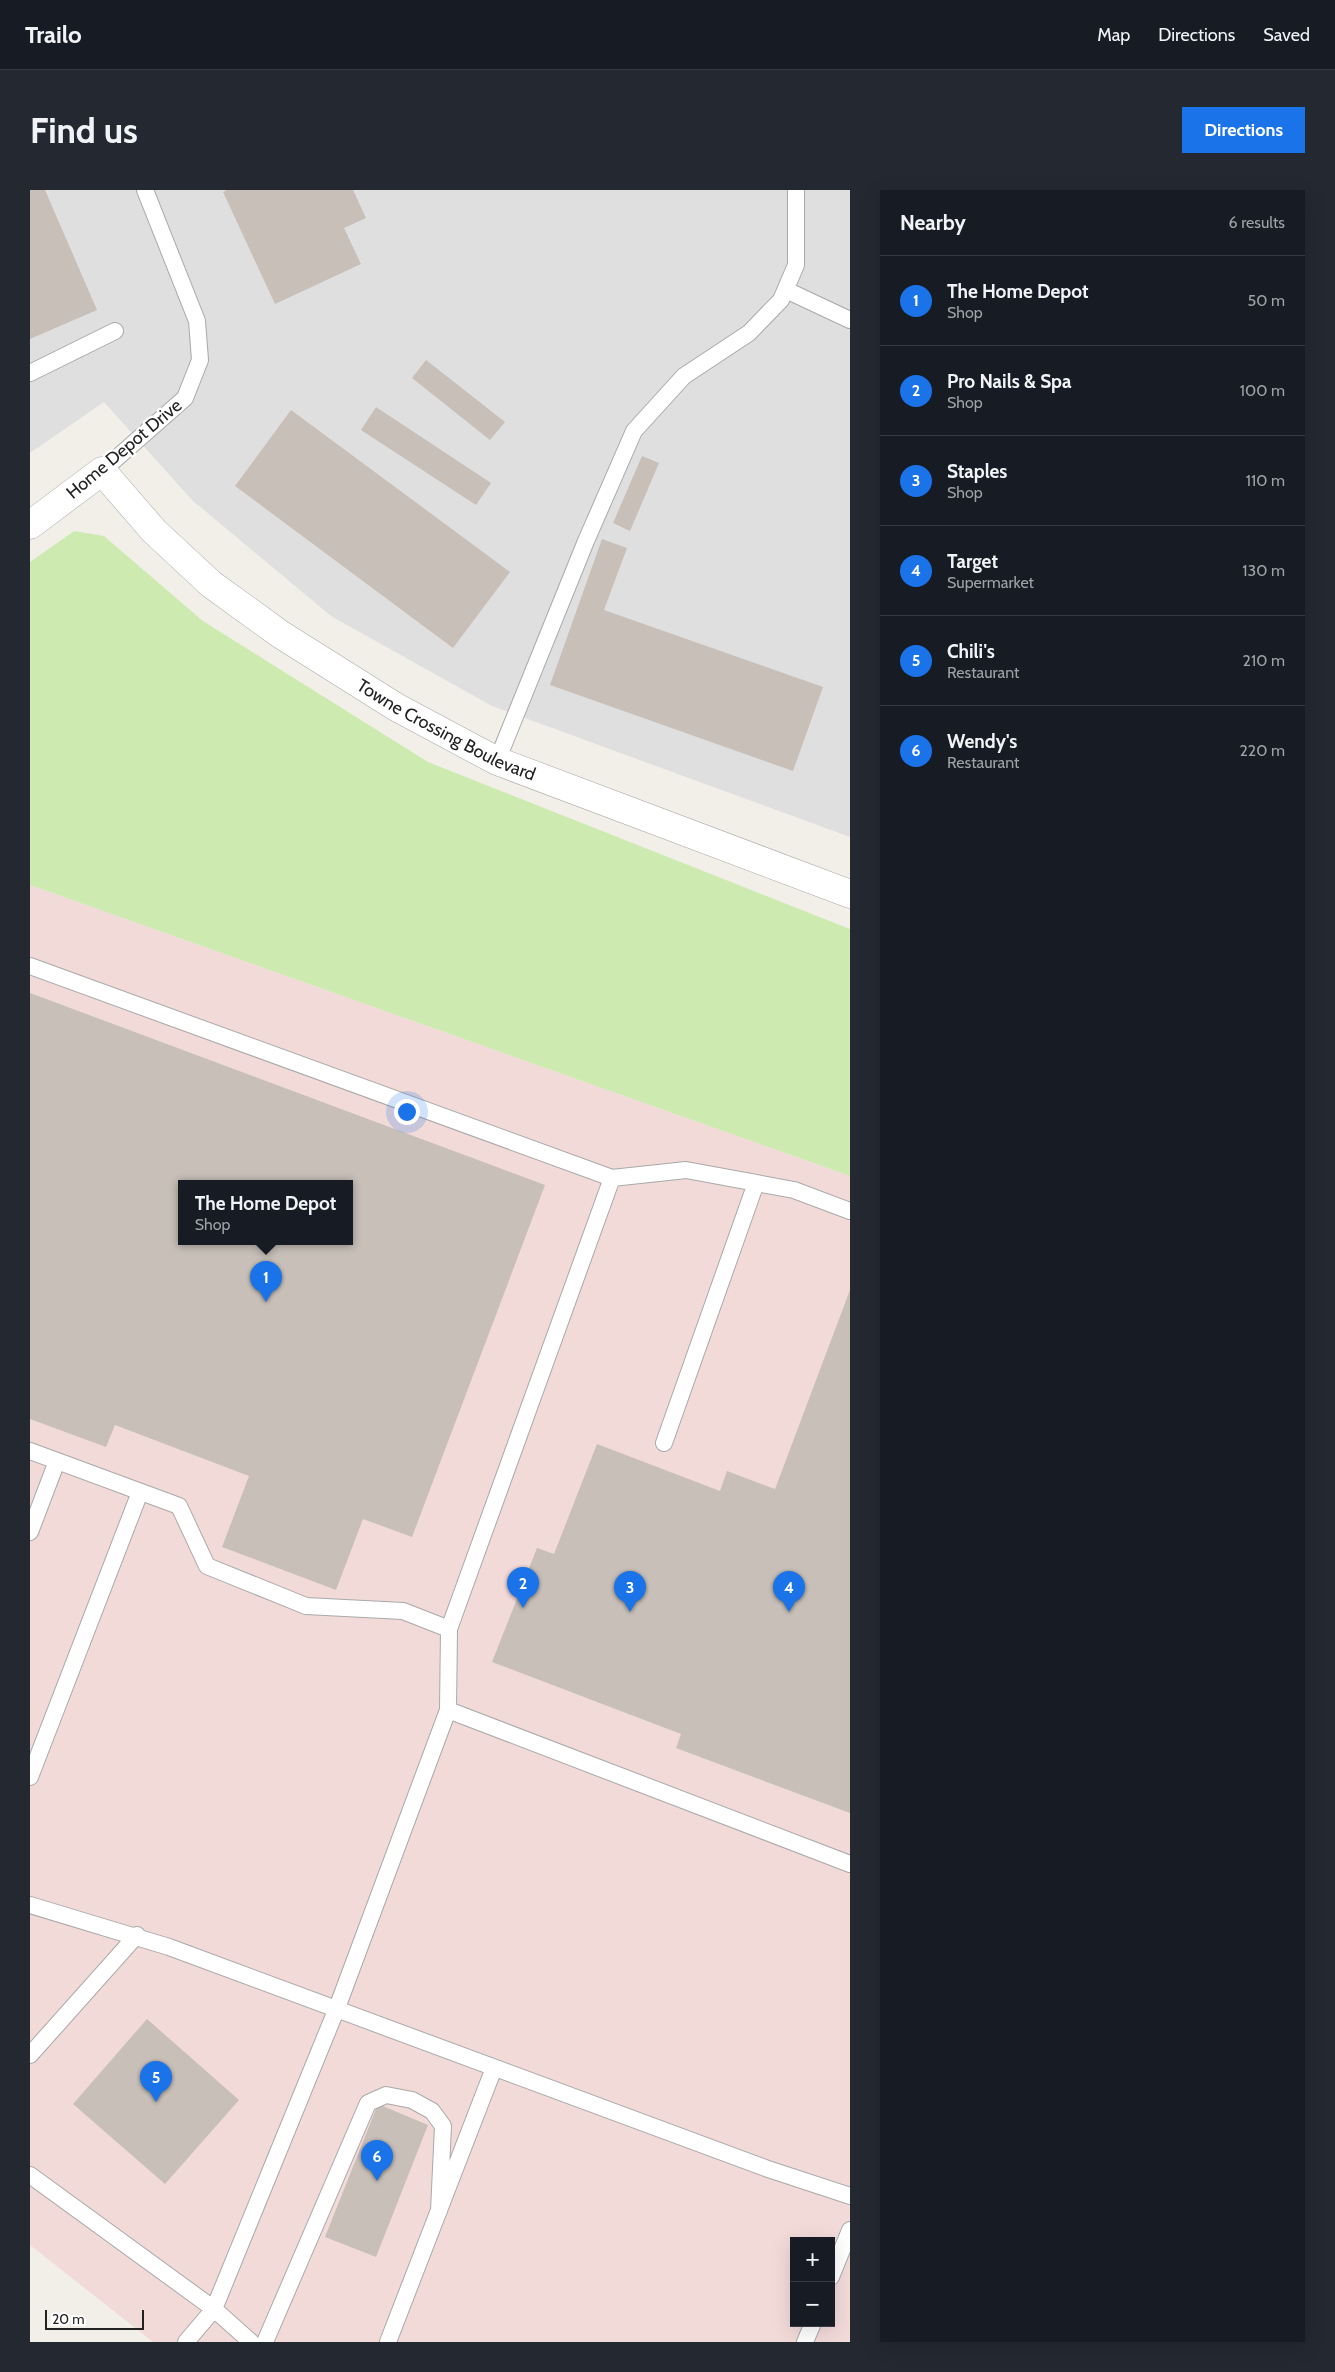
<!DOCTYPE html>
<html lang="en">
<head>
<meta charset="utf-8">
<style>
	:root { --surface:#171b24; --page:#242831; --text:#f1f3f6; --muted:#9ea1a6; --line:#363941; --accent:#1a73e8 }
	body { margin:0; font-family:Cabin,sans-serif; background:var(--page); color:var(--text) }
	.controls { position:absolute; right:15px; bottom:15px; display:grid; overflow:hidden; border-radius:0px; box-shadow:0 5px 20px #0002 }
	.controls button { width:45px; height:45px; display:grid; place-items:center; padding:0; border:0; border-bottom:1px solid var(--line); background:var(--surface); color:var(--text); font:25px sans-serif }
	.scale { position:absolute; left:15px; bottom:12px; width:99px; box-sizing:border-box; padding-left:5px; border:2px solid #222; border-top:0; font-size:14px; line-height:18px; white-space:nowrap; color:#222; -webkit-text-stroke:4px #fff; paint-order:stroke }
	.you { position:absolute; left:376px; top:921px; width:18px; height:18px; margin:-12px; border:4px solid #fff; border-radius:50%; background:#1a73e8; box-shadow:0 0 0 8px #1a73e833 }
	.badge { display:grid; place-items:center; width:32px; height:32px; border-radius:50%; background:var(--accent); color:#fff; font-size:16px; font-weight:700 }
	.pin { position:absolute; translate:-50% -41px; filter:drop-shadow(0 1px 2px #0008) }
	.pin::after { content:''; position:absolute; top:26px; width:18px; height:15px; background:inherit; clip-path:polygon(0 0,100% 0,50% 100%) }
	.popup { position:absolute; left:148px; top:990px; width:175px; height:65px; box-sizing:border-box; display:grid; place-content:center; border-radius:0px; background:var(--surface); filter:drop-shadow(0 1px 4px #0005); font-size:16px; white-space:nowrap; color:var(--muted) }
	.popup b { font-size:19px; color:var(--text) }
	.popup::after { content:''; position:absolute; left:50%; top:100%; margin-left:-10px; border:10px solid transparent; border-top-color:var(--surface) }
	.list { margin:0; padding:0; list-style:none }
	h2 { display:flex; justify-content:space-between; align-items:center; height:65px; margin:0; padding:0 20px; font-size:21px }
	h2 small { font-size:16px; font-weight:400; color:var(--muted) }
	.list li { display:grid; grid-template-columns:32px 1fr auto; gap:15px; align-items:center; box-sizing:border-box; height:90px; padding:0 20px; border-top:1px solid var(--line) }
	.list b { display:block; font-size:19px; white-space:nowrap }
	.list p { margin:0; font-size:16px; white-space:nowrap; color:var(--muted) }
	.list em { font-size:16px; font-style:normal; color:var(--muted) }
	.map { position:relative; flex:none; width:820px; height:2152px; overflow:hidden; border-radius:0px }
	header { display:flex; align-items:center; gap:30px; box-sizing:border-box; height:70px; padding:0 25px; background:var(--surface); border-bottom:1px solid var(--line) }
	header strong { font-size:24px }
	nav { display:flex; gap:28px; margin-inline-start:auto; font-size:18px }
	.intro { display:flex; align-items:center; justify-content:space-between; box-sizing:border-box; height:120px; padding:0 30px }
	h1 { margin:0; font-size:35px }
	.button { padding:12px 22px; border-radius:0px; background:var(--accent); color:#fff; font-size:18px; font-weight:700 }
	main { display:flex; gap:30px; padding:0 30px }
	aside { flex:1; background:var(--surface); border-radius:0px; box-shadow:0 5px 20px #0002 }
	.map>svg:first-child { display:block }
	.residential { fill:#e0dfdf }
	.commercial { fill:#f2dad9; fill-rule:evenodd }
	.grass { fill:#cdebb0 }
	.building { fill:#c7bfb8; fill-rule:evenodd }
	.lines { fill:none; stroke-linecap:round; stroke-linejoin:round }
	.lane-casing { stroke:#a9a9a9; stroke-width:18 }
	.street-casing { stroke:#a9a9a9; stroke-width:29 }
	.lane { stroke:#fff; stroke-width:16 }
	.street { stroke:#fff; stroke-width:28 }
	.labels { text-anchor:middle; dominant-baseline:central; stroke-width:4.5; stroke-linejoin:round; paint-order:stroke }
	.street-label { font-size:18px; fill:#222; stroke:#fff }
</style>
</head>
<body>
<header>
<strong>Trailo</strong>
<nav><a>Map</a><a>Directions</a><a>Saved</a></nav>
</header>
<div class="intro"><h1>Find us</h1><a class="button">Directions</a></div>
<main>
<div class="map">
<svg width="820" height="2152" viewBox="0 0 820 2152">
	<rect width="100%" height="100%" fill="#f2efe9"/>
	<!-- residential -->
	<path class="residential" d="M0,0H820V647L462,516L301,426L162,310L74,212L0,263Z"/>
	<!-- commercial -->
	<path class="commercial" d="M0,695L820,986V2152H123L0,2055ZM152,993H320V1051H152ZM764,2051H801V2133H764Z"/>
	<!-- grass -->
	<path class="grass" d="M44,341L74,346L173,431L398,572L820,739V986L0,695V372Z"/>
	<!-- building -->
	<path class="building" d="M0,0H15L67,120L0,149Z
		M197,0H323L336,28L314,38L331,74L245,114L193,2Z
		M396,170L475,232L460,250L382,188Z
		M346,217L461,293L446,315L331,240Z
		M261,220L480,382L423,458L205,296Z
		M612,266L629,273L600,341L583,333Z
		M572,349L597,358L574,420L793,497L763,581L520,495Z
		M0,803L515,995L382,1347L333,1329L306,1400L192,1357L219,1286L85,1235L76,1257L0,1229ZM152,993H320V1051H152Z
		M820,1100V1623L646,1558L651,1544L462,1472L507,1358L524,1364L567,1254L690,1301L697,1281L745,1299Z
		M117,1829L209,1910L135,1994L43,1914Z
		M348,1914L398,1935L346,2067L295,2047Z"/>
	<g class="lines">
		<!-- lane casing -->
		<g class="lane-casing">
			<path id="lane" d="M756,100L820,130
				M0,183L85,141
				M72,281L155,208L170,170L167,131L115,0
				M467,571L556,351L604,241L654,186L719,143L751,110L766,75V0
				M0,776L582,988L419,1439L418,1520
				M582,988L656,980L764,1000L820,1021
				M634,1253L726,993
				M0,1261L149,1316L177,1376L276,1416L373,1421L419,1439
				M0,1342L27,1271
				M0,1587L110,1302
				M0,1715L139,1757L738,1979L820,2006
				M0,1865L107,1745
				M0,1985L184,2119L221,2152
				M801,2087L820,2040
				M156,2152L184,2119L307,1818L418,1520L820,1674
				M235,2152L338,1913L356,1905L382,1910L402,1921L413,1936L409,2021
				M358,2152L464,1878
				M775,2152L783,2133"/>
		</g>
		<!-- street casing -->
		<g class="street-casing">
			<g id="street">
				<path id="s1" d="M0,335L72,281L124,341L181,394L250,444L366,517L467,571L820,704"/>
			</g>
		</g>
		<!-- lane -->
		<use href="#lane" class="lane"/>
		<!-- street -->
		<use href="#street" class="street"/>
	</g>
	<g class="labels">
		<!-- street labels -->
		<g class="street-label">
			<text transform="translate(94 259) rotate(-40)">Home Depot Drive</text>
			<text stroke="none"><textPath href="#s1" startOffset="525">Towne Crossing Boulevard</textPath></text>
		</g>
	</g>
</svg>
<div class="controls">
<button>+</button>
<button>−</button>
</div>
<div class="scale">20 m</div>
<div class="you"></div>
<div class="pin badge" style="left:236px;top:1112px">1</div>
<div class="popup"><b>The Home Depot</b>Shop</div>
<div class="pin badge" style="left:493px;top:1418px">2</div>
<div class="pin badge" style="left:600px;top:1422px">3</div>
<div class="pin badge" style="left:759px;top:1422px">4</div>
<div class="pin badge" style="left:126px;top:1912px">5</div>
<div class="pin badge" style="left:347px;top:1991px">6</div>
</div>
<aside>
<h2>Nearby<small>6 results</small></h2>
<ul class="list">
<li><span class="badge">1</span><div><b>The Home Depot</b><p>Shop</p></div><em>50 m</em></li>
<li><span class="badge">2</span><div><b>Pro Nails &amp; Spa</b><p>Shop</p></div><em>100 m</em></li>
<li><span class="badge">3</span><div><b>Staples</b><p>Shop</p></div><em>110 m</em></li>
<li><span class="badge">4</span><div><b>Target</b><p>Supermarket</p></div><em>130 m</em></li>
<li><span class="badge">5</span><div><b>Chili's</b><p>Restaurant</p></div><em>210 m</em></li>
<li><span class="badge">6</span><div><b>Wendy's</b><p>Restaurant</p></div><em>220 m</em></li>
</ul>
</aside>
</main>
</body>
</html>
